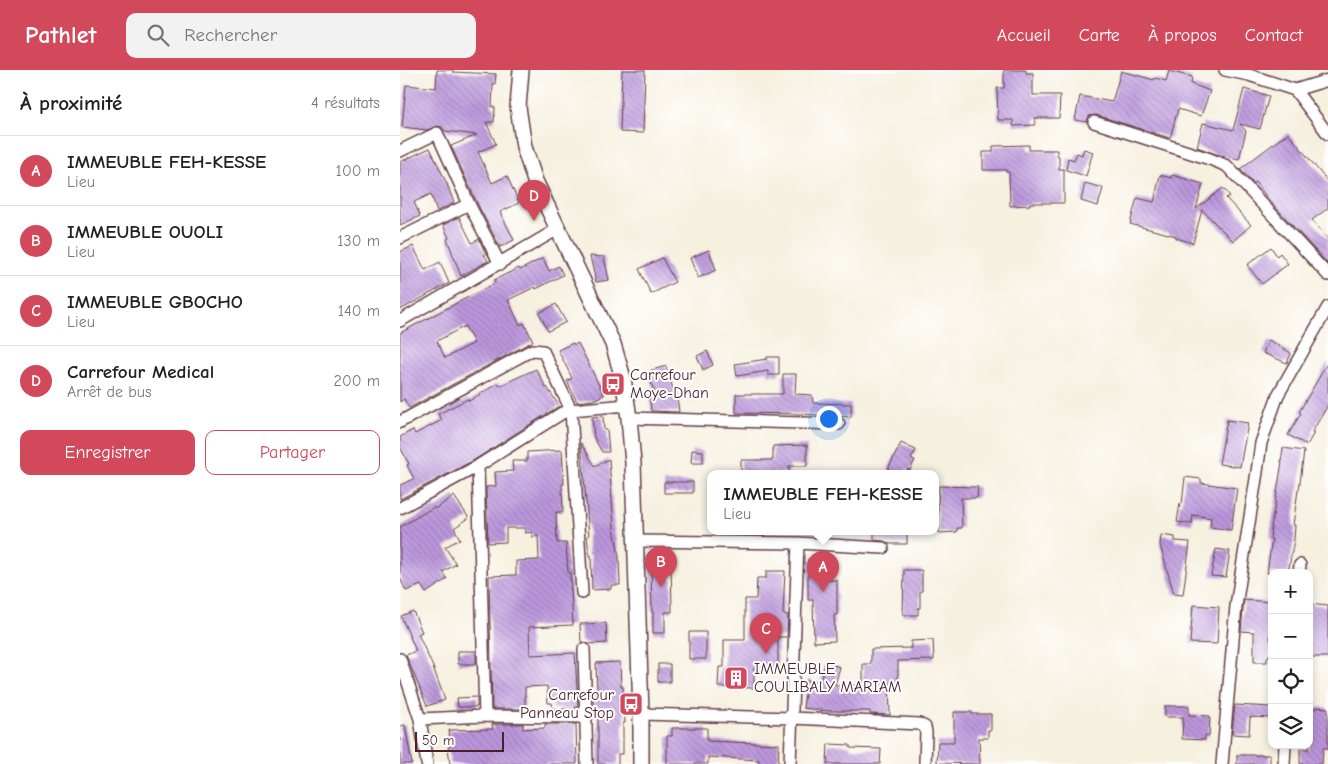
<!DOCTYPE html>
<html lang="fr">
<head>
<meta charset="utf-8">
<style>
	:root { --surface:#fff; --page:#f2f2f2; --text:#222; --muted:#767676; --line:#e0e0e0; --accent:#d1495b }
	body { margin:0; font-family:"Comic Neue",sans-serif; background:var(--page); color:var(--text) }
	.controls { position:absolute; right:15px; bottom:15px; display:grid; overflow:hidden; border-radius:10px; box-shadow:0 2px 8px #0003 }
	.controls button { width:45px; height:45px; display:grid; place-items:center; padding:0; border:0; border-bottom:1px solid var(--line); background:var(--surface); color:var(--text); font:25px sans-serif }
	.scale { position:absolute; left:15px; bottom:12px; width:89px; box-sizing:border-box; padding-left:5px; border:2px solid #4a1f2b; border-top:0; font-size:14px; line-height:18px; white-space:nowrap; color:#4a1f2b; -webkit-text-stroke:4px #fff; paint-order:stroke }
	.you { position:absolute; left:428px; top:348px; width:18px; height:18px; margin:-12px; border:4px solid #fff; border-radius:50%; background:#1a73e8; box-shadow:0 0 0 8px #1a73e833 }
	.badge { display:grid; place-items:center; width:32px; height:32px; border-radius:50%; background:var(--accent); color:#fff; font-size:16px; font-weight:700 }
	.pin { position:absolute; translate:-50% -41px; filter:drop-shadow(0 1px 2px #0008) }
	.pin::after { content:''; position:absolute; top:26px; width:18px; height:15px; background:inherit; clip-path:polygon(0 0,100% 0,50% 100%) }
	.popup { position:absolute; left:307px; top:400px; width:232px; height:65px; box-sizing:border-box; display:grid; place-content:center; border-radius:10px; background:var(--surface); filter:drop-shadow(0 1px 4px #0005); font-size:16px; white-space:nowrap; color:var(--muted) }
	.popup b { font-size:19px; color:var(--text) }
	.popup::after { content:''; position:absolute; left:50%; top:100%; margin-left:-10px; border:10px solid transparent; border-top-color:var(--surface) }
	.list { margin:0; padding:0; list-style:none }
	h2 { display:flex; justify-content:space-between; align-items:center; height:65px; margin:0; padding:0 20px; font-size:21px }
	h2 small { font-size:16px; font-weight:400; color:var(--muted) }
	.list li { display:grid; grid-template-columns:32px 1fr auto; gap:15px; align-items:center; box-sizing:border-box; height:70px; padding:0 20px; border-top:1px solid var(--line) }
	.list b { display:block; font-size:19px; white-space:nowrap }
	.list p { margin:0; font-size:16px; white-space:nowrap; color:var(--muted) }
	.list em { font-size:16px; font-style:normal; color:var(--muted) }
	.actions { display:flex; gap:10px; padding:15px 20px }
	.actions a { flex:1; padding:11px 0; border:1px solid var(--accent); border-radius:10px; text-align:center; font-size:18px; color:var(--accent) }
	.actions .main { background:var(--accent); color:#fff }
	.icon { flex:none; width:28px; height:28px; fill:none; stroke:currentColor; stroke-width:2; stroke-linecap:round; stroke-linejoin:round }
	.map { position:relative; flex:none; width:928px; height:694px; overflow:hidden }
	header { display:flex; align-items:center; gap:30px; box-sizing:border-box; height:70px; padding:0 25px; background:var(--accent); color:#fff }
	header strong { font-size:24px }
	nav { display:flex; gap:28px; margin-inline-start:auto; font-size:18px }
	.search { width:350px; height:45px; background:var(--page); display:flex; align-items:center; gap:12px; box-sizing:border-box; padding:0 18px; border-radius:10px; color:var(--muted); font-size:19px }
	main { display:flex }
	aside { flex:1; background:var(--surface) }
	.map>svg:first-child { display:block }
	.building { fill:url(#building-back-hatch); fill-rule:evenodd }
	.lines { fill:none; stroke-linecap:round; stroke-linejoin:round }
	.street-casing { stroke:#643e46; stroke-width:14 }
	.secondary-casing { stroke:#643e46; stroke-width:18 }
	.street { stroke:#fff; stroke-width:11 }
	.secondary { stroke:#fff; stroke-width:15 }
	.labels { text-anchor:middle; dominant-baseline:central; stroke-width:4; stroke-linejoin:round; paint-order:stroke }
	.poi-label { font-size:16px; fill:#4a1f2b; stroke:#fff; text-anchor:start }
</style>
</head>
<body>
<header>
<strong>Pathlet</strong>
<div class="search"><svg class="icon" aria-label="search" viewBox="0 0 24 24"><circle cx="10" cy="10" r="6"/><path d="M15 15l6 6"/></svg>Rechercher</div>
<nav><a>Accueil</a><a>Carte</a><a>À propos</a><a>Contact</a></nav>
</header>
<main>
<aside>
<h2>À proximité<small>4 résultats</small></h2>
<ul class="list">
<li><span class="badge">A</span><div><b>IMMEUBLE FEH-KESSE</b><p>Lieu</p></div><em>100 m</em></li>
<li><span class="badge">B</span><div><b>IMMEUBLE OUOLI</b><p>Lieu</p></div><em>130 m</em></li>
<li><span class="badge">C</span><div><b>IMMEUBLE GBOCHO</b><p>Lieu</p></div><em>140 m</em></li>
<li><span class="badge">D</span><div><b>Carrefour Medical</b><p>Arrêt de bus</p></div><em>200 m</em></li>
</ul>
<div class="actions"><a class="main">Enregistrer</a><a>Partager</a></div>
</aside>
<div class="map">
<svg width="928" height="694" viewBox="0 0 928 694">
	<defs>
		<pattern id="building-back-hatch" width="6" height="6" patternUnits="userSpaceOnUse" patternTransform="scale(1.25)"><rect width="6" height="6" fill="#bc97dd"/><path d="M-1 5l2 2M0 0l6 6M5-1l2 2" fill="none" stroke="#9b7bb3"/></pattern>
	</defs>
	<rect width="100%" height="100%" fill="#fff"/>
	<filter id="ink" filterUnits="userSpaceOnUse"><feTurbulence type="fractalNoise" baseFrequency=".02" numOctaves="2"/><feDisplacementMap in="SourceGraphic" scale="10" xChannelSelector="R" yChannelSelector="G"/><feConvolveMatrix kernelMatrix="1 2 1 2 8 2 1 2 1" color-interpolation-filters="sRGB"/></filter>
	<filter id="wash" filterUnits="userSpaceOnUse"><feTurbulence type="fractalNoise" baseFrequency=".0096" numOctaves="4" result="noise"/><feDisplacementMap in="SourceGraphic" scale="20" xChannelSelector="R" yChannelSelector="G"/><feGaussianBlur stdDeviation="1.12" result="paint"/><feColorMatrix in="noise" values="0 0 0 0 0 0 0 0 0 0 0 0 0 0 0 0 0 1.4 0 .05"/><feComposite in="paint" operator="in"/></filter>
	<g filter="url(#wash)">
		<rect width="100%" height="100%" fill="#f6f0df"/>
		<g id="blocks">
			<!-- building -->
			<path class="building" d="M37,0H53V2L96,4L95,14H93L92,37H95L94,52H86L96,74L78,82L92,113L107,106L119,133L100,142L114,170L100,177L80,139L51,76L77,65L45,61L42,57L38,56L27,60L2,57L6,15L36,18Z
				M222,0H245L243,63L220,62Z
				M604,0H626V3H633V25H660L659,48H635V55L613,56V50H598L597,18H604Z
				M721,1L754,10L755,8L766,11L769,1L792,7L791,14L810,21L801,46L778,39L770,68L696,45L689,46L687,52L675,50L680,26L712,32Z
				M844,19L869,26L860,59L840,54L846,61L839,89L816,84L797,77L803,53L833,60Z
				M888,63L928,112V138L912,150L928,169V194L869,130L855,112L853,113L840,99Z
				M629,75V80H657V85L659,86V99H664V133H630V135L610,136L609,102H606V100H583V82H593V76Z
				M30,78L47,114L54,133L37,141L31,124L14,132L20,146L0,155V92Z
				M684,79L693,82L686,106L666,100L668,88L674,90L677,83L682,85Z
				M760,105L771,108L772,105L803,114L796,139L823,118L830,126L826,128L851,155L833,171L802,140L793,173L776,168V166L730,154L737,128L754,132Z
				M685,113L703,118L698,136L681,131Z
				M59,147L72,173L79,169L86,184L84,185L88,191L61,206L47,169L49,168L43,155Z
				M13,176L25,200L40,192L49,213L0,240V182Z
				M871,177L877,186L880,183L888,194L862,214L847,195Z
				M309,180L316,200L298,208L290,188Z
				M190,186L204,187L209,210L196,212Z
				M143,188L149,201L159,196L163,205L136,219L135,217L108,230L120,255L124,253L133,271L9,338L4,329L0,332V263L95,213L94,210L119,198L120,200ZM65,256L74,273L45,288L37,271Z
				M262,188L275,212L251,224L239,199Z
				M156,234L166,252L148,261L139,243Z
				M869,270L891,283L887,293L863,283Z
				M173,273L174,275L178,273L204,325L193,330L177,332L167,311L172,308L158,280Z
				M307,281L313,295L303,300L297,286Z
				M367,287H379V305H368V301L337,306L335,294L367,289Z
				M928,292V335L912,362L914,363L907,375L888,365L901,343L899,342Z
				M266,296L273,319L276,318L279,342L251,341L249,321H254L249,307H251L249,301Z
				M136,299L146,318L147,317L159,336L74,390L0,429V415L14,409L7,395L9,394L0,377V367L13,360L15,364L42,350L38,344L68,329L69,331L98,313L99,316Z
				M383,304H396L395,324L412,325L413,333L451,334V347L402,344L336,343V324H383Z
				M203,346L204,360H207L209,382H202L194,368L192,347Z
				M827,350L848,353L840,397L819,394Z
				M181,373L195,396L209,389L214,458L219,487L220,515H211V519L192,520L191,485H189L187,466H189Z
				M501,373L516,380L511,389L515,390L510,400L507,399L505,403H497L488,399Z
				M407,375V396H389V403H341V390H373V376Z
				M883,378L904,381L899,420H898L893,455H895L894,470L888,503H867L872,469H870L871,458L882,392H881Z
				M162,380L164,414H162L163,442H156L157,473H166L168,503H170L173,555L129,557L130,585L175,583L178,637H175V639H153L152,633H148L147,616L125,617V637H123V639H92L89,506L116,505V491L139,490L138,466L132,467V462L125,463V458H106V472L88,473L86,417L96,416L95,402L113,401L112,391H127V382Z
				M292,380L303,381V393H291Z
				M785,407L801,409V413L837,418L831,460L810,457L811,448L793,445L792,454L777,452L780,434H782Z
				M264,412H293V423H264Z
				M539,416L578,417L577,428H561L562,458H557V462L539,463L538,435Z
				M54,426L69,448L54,458L60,469L45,477L56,494L43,502L47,509L26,523L21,515L6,521L0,508V457L34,437L35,439Z
				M474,461H507V474H490L484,471L474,470Z
				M761,465L775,467V471L790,472L783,525L774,524L760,475Z
				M816,479L830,481L826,507L811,506Z
				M408,489H422L421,510H437V545H434L435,571L414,572L413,530H408Z
				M251,492H271L272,542H265V563H253V542H252Z
				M504,500H521L522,501V521H520V538H518V545H503Z
				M366,501H385L383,544L388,545L387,567H378V598H354V618L318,617L319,597H324V570H345V529H356L357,508H366Z
				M844,530L872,532L870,570H872V584H869V587H867V592H854V562L841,561Z
				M909,534L928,536V587H909Z
				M793,535L819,537L817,574L790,573Z
				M13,541L22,562L18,564L33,597L45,630L27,636L6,585L16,581L1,546Z
				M206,553L207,573L189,574L184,572H181L180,554Z
				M289,562H306V589H289Z
				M533,570L534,590L498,591V613H489L490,645L470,644V641H428L403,638L407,610L420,612L425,593L440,597L435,615H463V594H471V579L511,578V571Z
				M58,581H76V594H58Z
				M220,592L221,617H223L225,653H223V684H218V694H198V646H194L193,623H197L196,593Z
				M258,594H270V612H258Z
				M77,627V637H58L57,628Z
				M835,635L872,637V648L850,647L849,665L832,664Z
				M765,636H789V645L810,646L809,666L805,665V670L782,669L783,647H765Z
				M916,637L928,638V678H923L922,694H900V679H909V638L916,639Z
				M554,642H572V644H591V660H588V668H579L580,694L537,693L538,672H554Z
				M92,654H123V659L145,658V654H176L177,694H50L48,677H50L49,660L93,659Z
				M5,655L12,694H0V656Z
				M272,658H307V671L379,674L378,694H358L359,690L308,687V694H267V666H272Z
				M428,674L450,675V678L481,679L480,694H427Z
				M837,685H870V694H837Z"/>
		</g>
	</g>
	<g filter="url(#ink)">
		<use href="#blocks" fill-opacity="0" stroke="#643e46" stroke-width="1"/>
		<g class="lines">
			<!-- street casing -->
			<g class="street-casing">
				<path id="street" d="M825,0L849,5L895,20L928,10
					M895,20L928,64
					M694,52L810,89L827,96L928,205
					M0,81L37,63L69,134L100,194
					M0,168L69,134
					M0,251L158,159
					M229,348L439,354
					M0,352L132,280L143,281L171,340L182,523
					M78,396L85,646
					M0,438L78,396L162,343L171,340L227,335
					M235,471L398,473L483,478
					M899,503L900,495
					M184,579L187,694
					M0,589L20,649L27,694
					M241,644L392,648L519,654L525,657L526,662L525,694
					M20,649L85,646L185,647
					M390,694L398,473
					M822,694L836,536L857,402L861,373L878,325L928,237
					M884,694L885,675"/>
			</g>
			<!-- secondary casing -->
			<g class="secondary-casing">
				<path id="secondary" d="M121,0L118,37L124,77L135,111L213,274L223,308L229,348L233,393L241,644V694"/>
			</g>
			<!-- street -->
			<use href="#street" class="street"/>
			<!-- secondary -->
			<use href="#secondary" class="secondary"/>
		</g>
	</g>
	<!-- icons -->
	<defs>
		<g id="bus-square" transform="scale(1.25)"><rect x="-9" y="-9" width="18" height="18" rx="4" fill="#d1495b" stroke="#fff"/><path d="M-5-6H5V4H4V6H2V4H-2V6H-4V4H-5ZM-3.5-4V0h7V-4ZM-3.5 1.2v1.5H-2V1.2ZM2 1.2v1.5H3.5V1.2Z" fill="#fff"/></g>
		<g id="building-square" transform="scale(1.25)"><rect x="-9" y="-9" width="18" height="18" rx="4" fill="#d1495b" stroke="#fff"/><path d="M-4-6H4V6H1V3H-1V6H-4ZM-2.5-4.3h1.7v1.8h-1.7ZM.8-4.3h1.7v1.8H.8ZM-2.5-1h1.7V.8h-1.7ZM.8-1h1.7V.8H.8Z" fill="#fff"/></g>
	</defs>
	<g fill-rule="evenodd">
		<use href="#bus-square" x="213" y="314"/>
		<use href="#building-square" x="336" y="608"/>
		<use href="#bus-square" x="231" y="634"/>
	</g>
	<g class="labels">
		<!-- poi labels -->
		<g class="poi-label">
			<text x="230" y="305">Carrefour<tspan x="230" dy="18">Moye-Dhan</tspan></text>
			<text x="354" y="599">IMMEUBLE<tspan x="354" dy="18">COULIBALY MARIAM</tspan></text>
			<text x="214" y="625" text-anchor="end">Carrefour<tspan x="214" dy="18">Panneau Stop</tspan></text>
		</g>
	</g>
</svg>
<div class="controls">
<button>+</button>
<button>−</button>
<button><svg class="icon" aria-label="locate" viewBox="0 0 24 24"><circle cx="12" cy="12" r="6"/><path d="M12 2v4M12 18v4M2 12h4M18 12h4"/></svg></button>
<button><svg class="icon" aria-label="layers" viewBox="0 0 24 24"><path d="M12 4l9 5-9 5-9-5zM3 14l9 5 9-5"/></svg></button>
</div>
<div class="scale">50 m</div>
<div class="you"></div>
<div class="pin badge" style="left:423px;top:522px">A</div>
<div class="popup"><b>IMMEUBLE FEH-KESSE</b>Lieu</div>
<div class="pin badge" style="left:261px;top:517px">B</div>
<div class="pin badge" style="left:366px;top:584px">C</div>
<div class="pin badge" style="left:134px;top:151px">D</div>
</div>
</main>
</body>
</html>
